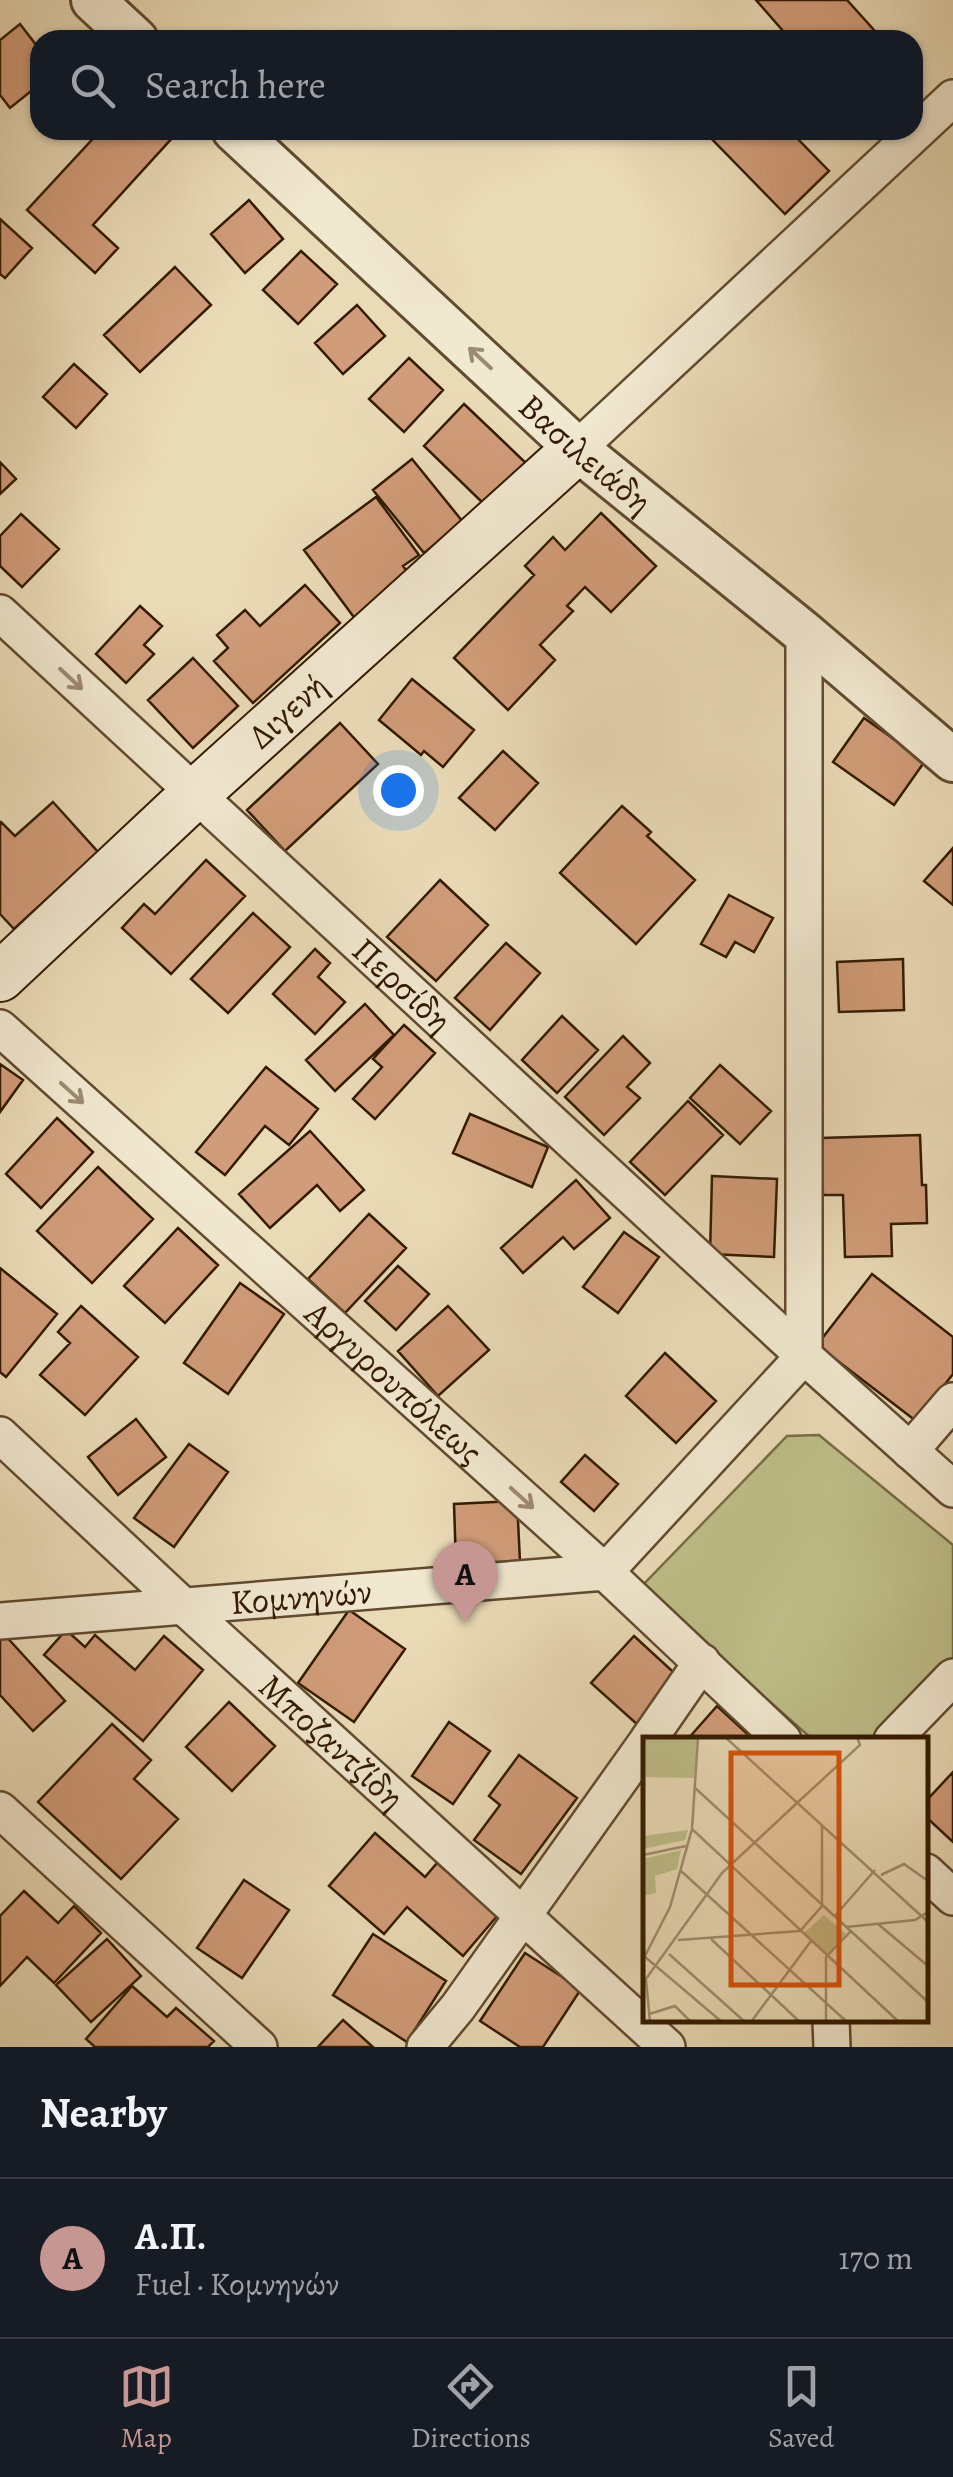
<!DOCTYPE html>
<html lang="en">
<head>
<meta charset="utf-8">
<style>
	:root { --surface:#171b24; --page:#242831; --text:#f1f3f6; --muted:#9ea1a6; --line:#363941; --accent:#c59692 }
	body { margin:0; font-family:Alegreya,serif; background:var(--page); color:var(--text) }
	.you { position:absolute; left:398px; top:790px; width:35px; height:35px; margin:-25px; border:8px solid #fff; border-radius:50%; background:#1a73e8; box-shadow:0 0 0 15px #1a73e833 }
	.badge { display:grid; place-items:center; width:65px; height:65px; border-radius:50%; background:var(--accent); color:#111; font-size:32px; font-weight:700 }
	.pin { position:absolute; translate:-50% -82px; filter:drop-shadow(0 2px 5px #0008) }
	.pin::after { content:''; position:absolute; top:52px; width:35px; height:30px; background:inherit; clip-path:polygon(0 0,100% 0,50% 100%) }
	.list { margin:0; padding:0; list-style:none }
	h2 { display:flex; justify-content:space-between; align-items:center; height:130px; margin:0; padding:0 40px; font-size:42px }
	h2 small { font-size:32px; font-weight:400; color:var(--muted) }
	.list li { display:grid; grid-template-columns:65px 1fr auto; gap:30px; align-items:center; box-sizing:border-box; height:160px; padding:0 40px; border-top:2px solid var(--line) }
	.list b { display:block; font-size:38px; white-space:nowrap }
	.list p { margin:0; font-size:32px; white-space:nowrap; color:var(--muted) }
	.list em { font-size:32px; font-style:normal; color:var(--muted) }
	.icon { flex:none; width:55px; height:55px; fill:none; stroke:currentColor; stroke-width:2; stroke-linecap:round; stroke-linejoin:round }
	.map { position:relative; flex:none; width:953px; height:2047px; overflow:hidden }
	.search { position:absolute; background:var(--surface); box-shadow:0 2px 8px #0004; left:30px; right:30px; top:30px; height:110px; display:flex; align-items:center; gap:25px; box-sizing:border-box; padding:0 35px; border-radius:30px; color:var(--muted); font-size:38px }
	.sheet { height:290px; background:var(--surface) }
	nav { display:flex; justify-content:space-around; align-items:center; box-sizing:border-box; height:140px; border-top:2px solid var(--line); background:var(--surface); font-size:28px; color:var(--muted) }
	nav a { display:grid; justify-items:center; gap:5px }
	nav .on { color:var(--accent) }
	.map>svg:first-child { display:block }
	.green { fill:#bebe89; stroke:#786c44; stroke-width:2.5 }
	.building { fill:#d19c79; stroke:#331a00; stroke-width:2.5 }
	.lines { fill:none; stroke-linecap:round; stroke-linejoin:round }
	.minor-casing { stroke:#614a2e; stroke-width:40 }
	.tertiary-casing { stroke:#614a2e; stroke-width:48 }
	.secondary-casing { stroke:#331a00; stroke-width:52 }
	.minor { stroke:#f1e8d0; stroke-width:35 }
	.tertiary { stroke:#f1e8d0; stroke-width:42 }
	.secondary { stroke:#f1e8d0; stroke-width:48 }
	.oneway { stroke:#9c8b72 }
	.labels { text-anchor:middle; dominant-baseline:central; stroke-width:9; stroke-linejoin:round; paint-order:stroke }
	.street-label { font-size:35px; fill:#331a00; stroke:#f1e8d0 }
	.inset-road { fill:none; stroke:#a18e6e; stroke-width:2.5 }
	.view { fill:#d6530b; fill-opacity:0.15; stroke:#d6530b; stroke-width:5 }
	.inset-edge { fill:none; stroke:#331a00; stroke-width:5 }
</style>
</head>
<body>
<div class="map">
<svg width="953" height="2047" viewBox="0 0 953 2047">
	<rect width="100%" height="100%" fill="#eadbb7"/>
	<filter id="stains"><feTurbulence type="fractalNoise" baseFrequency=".002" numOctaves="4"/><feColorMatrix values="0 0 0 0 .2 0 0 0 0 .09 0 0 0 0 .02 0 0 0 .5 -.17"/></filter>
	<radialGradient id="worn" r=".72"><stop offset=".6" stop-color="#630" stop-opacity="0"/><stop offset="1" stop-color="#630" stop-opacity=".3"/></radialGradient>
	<!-- green -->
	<path class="green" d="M819,1435L953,1545V1663L882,1739H812L641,1587L787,1436Z"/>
	<!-- building -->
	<path class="building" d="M756,0H847L883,40H791Z
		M20,24L40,50V84L10,108L0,95V40Z
		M101,130H165L173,137L93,225L118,248L95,273L27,210Z
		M703,130H789L829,171L785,214Z
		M249,200L283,239L245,273L211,234Z
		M0,219L32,248L5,278L0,274Z
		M301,251L337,284L298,324L263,290Z
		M175,267L211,305L140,372L104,335Z
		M357,305L385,336L343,374L315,343Z
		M409,358L443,390L404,432L369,399Z
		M74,364L107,394L76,428L43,397Z
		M464,404L528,465L487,507L424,446Z
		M412,459L463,522L424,553L373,490Z
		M0,462L16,479L0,494Z
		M376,497L419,555L403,566L412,578L356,620L304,550Z
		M601,513L656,566L611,612L585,587L567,606L573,611L540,645L555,660L508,710L454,658L534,575L525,566L553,537L565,550Z
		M21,514L59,549L22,587L0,566V536Z
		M305,585L340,623L253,703L214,661L228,648L217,635L245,610L260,626Z
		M140,606L162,626L144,645L154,654L126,683L96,654Z
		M193,658L238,706L193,748L148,700Z
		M412,679L474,730L443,767L424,751L421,755L379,720Z
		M864,718L925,761L894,805L833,762Z
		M340,723L378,764L285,851L247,810Z
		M503,751L538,783L495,830L459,798Z
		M53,802L98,852L14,929L0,914V823L1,822L15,836Z
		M622,806L651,832L647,836L695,880L636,944L560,873Z
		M953,848V905L924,881Z
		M206,860L245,896L171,974L122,928L144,904L155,914Z
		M440,880L488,925L436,981L387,937Z
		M729,895L773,918L754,952L735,942L726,957L701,944Z
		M253,913L290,947L228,1013L191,979Z
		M506,943L540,973L490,1030L455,998Z
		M315,949L330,963L318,977L345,1002L315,1034L273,994Z
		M903,959L904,1010L839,1012L837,962Z
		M365,1004L394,1035L335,1091L306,1060Z
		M562,1016L598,1050L557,1093L522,1060Z
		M404,1025L435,1053L375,1119L353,1099L382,1067L373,1059Z
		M623,1036L650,1063L627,1087L640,1098L604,1135L565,1097Z
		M0,1064L23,1080L0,1112Z
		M720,1065L771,1111L740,1144L690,1098Z
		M266,1067L318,1109L289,1145L265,1126L225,1175L196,1152Z
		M688,1101L723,1135L665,1195L630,1162Z
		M470,1114L548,1147L532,1187L453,1153Z
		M57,1118L93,1152L41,1208L6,1174Z
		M310,1131L364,1190L340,1211L317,1185L270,1228L239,1194Z
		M920,1135L922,1185H926L927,1223L891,1224L892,1256L845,1257L843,1195H823L821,1138Z
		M98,1167L153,1219L92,1283L37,1231Z
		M712,1176L777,1179L774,1257L710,1254Z
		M576,1180L610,1218L574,1249L563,1237L523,1273L501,1248Z
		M369,1214L406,1248L345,1313L308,1279Z
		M178,1228L218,1265L165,1323L124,1286Z
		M624,1232L659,1257L618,1313L583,1287Z
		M398,1266L429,1294L396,1330L365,1301Z
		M0,1268L57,1314L6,1377L0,1372Z
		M872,1274L953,1337V1374L916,1421L817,1345Z
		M240,1283L284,1314L228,1394L184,1363Z
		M81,1306L138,1357L85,1415L40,1375L70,1343L58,1332Z
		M448,1306L489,1350L438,1396L398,1351Z
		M665,1353L716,1401L676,1443L626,1396Z
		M136,1419L166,1457L118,1495L88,1457Z
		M189,1444L228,1472L174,1547L134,1518Z
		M585,1455L618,1484L594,1511L561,1482Z
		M517,1501L520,1561L456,1564L454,1504Z
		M349,1610L405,1649L354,1722L298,1683Z
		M66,1630L85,1647L95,1635L135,1670L164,1636L203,1670L143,1741L44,1655Z
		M3,1633L65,1701L33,1731L0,1695V1635Z
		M634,1636L682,1680L639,1726L591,1683Z
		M229,1702L275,1746L232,1791L186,1747Z
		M717,1706L754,1740H687Z
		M449,1722L490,1751L453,1804L412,1776Z
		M112,1724L151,1760L134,1779L178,1819L121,1879L38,1802Z
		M519,1755L577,1798L521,1874L474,1840L500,1805L489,1796Z
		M953,1772V1842L926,1817V1801Z
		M375,1833L425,1877L437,1863L498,1915L463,1956L407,1907L384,1934L329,1886Z
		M244,1880L289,1910L242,1978L197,1948Z
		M24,1891L58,1923L74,1906L101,1933L54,1983L27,1957L0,1986V1916Z
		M373,1934L446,1981L407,2042L333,1995Z
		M107,1939L141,1976L91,2022L56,1985Z
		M525,1953L581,1989L543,2047H520L480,2021Z
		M132,1986L167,2017L176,2008L214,2041L208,2047H95L86,2039Z
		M343,2020L373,2047H318Z"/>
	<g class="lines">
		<!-- minor casing -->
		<g class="minor-casing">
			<g id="minor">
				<path d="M577,449L953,98"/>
				<path id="s1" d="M0,613L804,1356L953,1489"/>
				<path id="s2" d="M0,1028L605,1572L783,1740"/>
				<path id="s3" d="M0,1435L182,1605L667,2047"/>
				<path d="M910,1451L953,1401"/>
				<path id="s4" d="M0,1621L605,1572L804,1356V633"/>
				<path d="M648,1740L702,1662"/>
				<path d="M892,1740L953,1677"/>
				<path d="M0,1810L259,2047"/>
				<path d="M926,1872L953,1897"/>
				<path d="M831,2020L832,2047"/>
				<path d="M425,2047L458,2007L646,1743"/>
			</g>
		</g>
		<!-- tertiary casing -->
		<g class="tertiary-casing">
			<g id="tertiary">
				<path d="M93,0L136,40"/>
				<path id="s5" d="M234,130L577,449L804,633L953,760"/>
			</g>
		</g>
		<!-- secondary casing -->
		<g class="secondary-casing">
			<g id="secondary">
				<path id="s6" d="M0,977L195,794L577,449"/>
			</g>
		</g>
		<!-- minor -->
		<use href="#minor" class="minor"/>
		<!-- tertiary -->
		<use href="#tertiary" class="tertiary"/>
		<!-- secondary -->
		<use href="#secondary" class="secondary"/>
	</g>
	<!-- one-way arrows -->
	<defs><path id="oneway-shaft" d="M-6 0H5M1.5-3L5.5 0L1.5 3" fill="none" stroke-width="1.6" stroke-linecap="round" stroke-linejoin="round" transform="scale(2.5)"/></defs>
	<g class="oneway">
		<use href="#oneway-shaft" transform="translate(480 358) rotate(-137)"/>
		<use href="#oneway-shaft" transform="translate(71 679) rotate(43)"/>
		<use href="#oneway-shaft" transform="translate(72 1093) rotate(42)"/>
		<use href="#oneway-shaft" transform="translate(522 1498) rotate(42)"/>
	</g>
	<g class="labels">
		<!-- street labels -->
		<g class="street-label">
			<text stroke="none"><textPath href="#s5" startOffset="478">Βασιλειάδη</textPath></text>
			<text stroke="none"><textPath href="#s6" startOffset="392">Διγενή</textPath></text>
			<text stroke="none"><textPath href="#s1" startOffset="548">Περσίδη</textPath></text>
			<text stroke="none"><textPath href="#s2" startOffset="530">Αργυρουπόλεως</textPath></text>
			<text stroke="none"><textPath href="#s4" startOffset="302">Κομνηνών</textPath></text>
			<text stroke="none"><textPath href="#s3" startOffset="452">Μποζαντζίδη</textPath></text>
		</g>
	</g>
	<!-- overview -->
	<g transform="translate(643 1737)">
		<rect width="285" height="285" fill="#eadbb7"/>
		<path d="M0,0H55L51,41L0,40ZM45,93L42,103L0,112V99ZM38,113L34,132L12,139L13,156L0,159V122ZM181,178L203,197L185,217L161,196Z" fill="#bebe89"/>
		<path class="inset-road" d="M82,0L285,185M51,50L285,265M154,66L217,8L214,0M49,92L256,285M0,118L43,109M38,134L204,285M238,138L261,127L285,144M191,180L232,133M235,187L285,229M203,190L272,183L285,175M68,202L157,285M35,203L157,194L179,169V89M26,217L102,285M1,219L79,285M184,219L207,195M1,221L27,170L49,92L55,0M3,243L7,285M0,246L79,136L154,66M6,277L32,269L48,285M108,285L168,204M183,285V219"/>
		<path class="view" d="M88,16H196V248H88Z"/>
		<rect width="285" height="285" class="inset-edge"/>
	</g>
	<rect width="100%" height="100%" filter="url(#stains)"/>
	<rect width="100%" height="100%" fill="url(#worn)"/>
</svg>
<div class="you"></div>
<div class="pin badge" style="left:465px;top:1623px">A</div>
<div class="search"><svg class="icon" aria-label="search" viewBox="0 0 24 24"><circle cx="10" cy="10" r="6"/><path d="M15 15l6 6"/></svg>Search here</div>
</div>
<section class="sheet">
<h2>Nearby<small></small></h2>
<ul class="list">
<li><span class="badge">A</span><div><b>Α.Π.</b><p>Fuel · Κομνηνών</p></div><em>170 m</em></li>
</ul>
</section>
<nav>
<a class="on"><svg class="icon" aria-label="map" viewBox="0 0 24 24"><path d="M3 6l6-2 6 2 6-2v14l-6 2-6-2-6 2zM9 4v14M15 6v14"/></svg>Map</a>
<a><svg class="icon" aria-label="directions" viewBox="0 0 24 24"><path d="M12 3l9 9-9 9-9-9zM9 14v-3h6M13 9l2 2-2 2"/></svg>Directions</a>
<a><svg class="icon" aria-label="saved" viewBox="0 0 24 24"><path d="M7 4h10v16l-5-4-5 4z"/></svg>Saved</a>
</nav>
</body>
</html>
